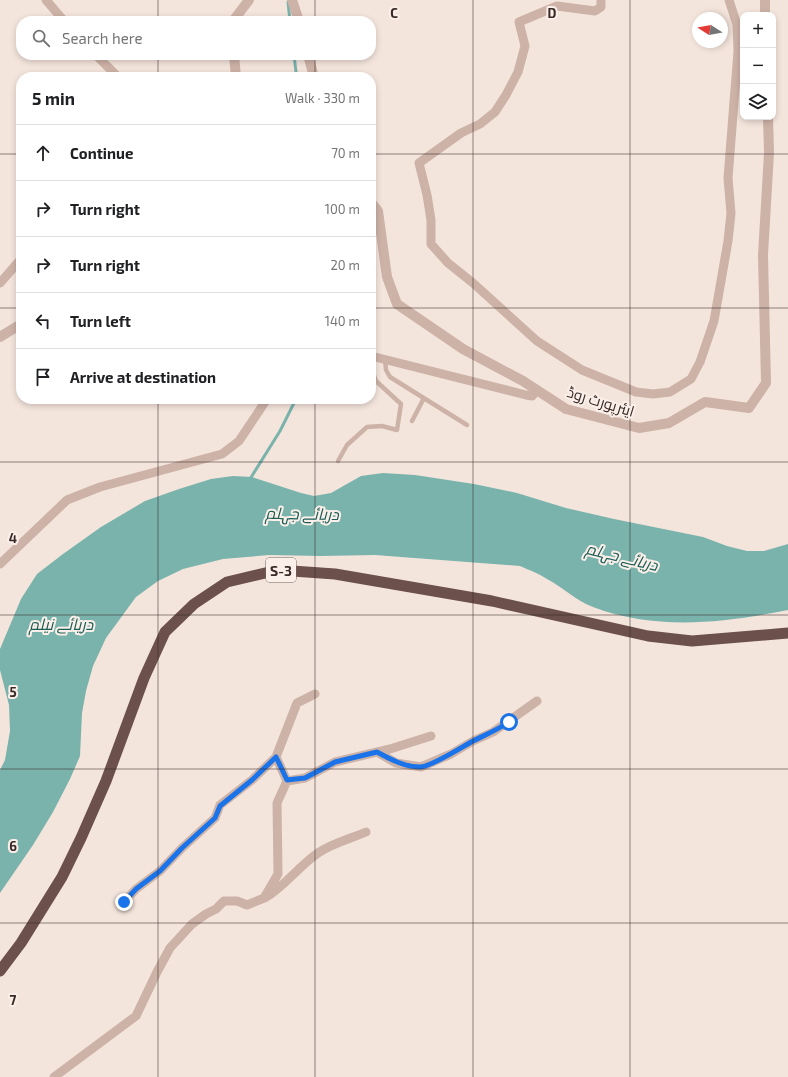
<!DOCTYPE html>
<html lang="en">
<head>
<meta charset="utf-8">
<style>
	:root { --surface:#fff; --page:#f6f6f6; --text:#202124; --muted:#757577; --line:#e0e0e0 }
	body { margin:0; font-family:"Exo 2",Cairo,sans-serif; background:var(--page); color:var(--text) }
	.controls { position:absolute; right:12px; top:12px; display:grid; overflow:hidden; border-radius:8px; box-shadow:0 2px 6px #0003 }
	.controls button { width:36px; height:36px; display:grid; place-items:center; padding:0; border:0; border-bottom:1px solid var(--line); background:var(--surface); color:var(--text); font:20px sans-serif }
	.compass { position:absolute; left:692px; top:12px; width:36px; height:36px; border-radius:50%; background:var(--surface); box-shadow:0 2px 6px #0003; rotate:281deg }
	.stop { position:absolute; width:12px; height:12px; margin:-9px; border:3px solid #1a73e8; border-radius:50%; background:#fff }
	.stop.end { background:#1a73e8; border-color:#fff; box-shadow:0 1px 4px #0008 }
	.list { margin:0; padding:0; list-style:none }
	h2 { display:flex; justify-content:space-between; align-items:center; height:52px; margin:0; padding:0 16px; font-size:17px }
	h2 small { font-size:13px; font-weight:400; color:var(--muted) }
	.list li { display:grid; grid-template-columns:26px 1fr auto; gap:12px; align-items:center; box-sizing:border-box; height:56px; padding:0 16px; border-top:1px solid var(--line) }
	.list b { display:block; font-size:15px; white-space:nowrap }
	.list em { font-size:13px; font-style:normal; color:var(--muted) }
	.icon { flex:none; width:22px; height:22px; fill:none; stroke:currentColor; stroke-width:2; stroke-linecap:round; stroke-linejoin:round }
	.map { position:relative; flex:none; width:788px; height:1077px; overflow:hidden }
	.search { position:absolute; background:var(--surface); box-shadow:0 2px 6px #0003; left:16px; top:16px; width:360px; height:44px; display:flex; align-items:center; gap:10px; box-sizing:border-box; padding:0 14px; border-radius:16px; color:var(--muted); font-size:15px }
	.panel { position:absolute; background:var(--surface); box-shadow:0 2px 6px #0003; left:16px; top:72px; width:360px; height:332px; border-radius:16px }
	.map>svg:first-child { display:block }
	.water { fill:#79b3ac }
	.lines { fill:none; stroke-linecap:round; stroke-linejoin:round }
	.stream { stroke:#79b3ac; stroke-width:3 }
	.service { stroke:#cdb2a7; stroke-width:4.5 }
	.minor { stroke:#cdb2a7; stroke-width:9 }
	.tertiary { stroke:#cdb2a7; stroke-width:10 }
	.trunk { stroke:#6b504b; stroke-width:11 }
	.route { stroke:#1a73e8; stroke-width:5 }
	.grid { fill:none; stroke:#392a28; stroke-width:1; stroke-opacity:0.55 }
	.labels { text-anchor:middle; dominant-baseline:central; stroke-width:4; stroke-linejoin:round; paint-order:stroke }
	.shield { fill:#fbf0e9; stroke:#736562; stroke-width:1 }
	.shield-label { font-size:14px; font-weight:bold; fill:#392a28 }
	.street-label { font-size:15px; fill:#392a28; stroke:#fbf0e9 }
	.water-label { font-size:16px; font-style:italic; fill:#1a5d57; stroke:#fbf0e9 }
	.grid-label { font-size:13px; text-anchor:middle; font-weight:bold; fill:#392a28; stroke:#fbf0e9; stroke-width:4; stroke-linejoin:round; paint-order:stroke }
</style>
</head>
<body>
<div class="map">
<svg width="788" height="1077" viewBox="0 0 788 1077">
	<rect width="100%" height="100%" fill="#f4e5dc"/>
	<!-- water -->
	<path class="water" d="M383,473L415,475L474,484L517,493L566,508L614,519L703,537L727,546L747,551H764L788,544V610C723,623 657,631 593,607C575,600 564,588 547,579C538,573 529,570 520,566L375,555L321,556L269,555L223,559L183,569L158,581L136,597L106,638L93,666L86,691L82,713L80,756L70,779L53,812L33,845L0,893V770L5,760L10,731L9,705L0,670V649L21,599L37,574L63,554L101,527L145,501L179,489L211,479L233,476L252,477L301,493L314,496L331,493L361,476Z"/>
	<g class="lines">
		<!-- stream -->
		<path class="stream" d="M288,2L290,21
			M294,55L296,72L298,77
			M250,479L280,431L296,399"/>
		<!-- service -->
		<path class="service" d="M385,360L386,370L390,377L467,425
			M412,421L424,398
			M338,461L347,445L367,427L382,426L397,430L401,404L376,381L371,367"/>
		<!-- minor -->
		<path class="minor" d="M46,0L64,21
			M601,0V7L595,11L557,6L519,22L525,46L518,72L506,95L495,112L480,124L461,133L419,163L427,195L431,220V244L448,263L473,283L537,341L582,370L636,392L653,394L670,392L691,379L700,362L714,321L728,241L731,213L728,178L738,51L737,25L729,0
			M96,55L118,77
			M0,283L21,259
			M371,356L526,395L532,396L537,390
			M0,564L67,500L100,487L222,454L239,441L267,399
			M377,752L396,763L421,767L451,754L473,741L493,732L537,701
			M287,781L305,778L335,762L390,749L431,736
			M265,898C285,886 299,866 318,853C333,843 350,839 366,832
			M124,902L136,889L160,871L182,848L215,818L220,805L252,780L276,757
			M54,1077L136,1016L157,972L170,948L192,924L206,914L216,909L224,901H237L247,905L264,898L278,874L277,803L287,781L276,757L297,703L315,694"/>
		<!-- tertiary -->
		<path class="tertiary" d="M292,0L299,21
			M765,0V15
			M233,21L249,0
			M234,55L236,77
			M308,55L314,77
			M371,202L378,211L387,277L397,304L463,349L523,381L566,409L639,428L669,423L705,402L749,408L766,383L763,255L769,153L768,117
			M0,337L21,324"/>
		<!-- trunk -->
		<path class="trunk" d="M0,971L21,943L62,877L81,838L106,781L144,678L165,632L194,604L227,582L278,570L335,574L492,601L648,636L692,641L788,633"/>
	</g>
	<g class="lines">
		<!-- route -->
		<path class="route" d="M124,902L136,889L160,871L182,848L215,818L220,806L252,780L276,757L287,780L305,778L335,762L377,752C390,759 404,767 420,767C431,767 462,747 473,741C485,735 497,730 509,722"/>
	</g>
	<!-- grid -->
	<path class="grid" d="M158,0V21M315,0V21M473,0V1077M630,0V1077M158,55V77M315,55V77M0,154H21M371,154H788M0,308H21M371,308H788M158,399V1077M315,399V1077M0,462H788M0,615H788M0,769H788M0,923H788"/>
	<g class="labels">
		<!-- shield labels -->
		<rect class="shield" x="266" y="558" width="30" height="24" rx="3"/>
		<g class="shield-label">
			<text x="281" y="570">S-3</text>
		</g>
		<!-- street labels -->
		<g class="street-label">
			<text transform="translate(601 401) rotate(17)">ایئرپورٹ روڈ</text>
		</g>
		<!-- water labels -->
		<g class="water-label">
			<text transform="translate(302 513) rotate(1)">دریائے جہلم</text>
			<text transform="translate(622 556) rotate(14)">دریائے جہلم</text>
			<text x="61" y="623">دریائے نیلم</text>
		</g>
	</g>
	<g class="grid-label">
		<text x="394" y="18">C</text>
		<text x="552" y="18">D</text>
		<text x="13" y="543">4</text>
		<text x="13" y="697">5</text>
		<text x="13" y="851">6</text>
		<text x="13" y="1005">7</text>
	</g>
</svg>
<div class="controls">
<button>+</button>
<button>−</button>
<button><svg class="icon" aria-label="layers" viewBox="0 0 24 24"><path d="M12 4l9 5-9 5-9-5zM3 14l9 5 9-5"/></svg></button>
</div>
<svg class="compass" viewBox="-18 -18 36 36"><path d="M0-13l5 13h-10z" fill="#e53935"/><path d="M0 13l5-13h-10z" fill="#757577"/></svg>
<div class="stop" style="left:509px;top:722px"></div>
<div class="stop end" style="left:124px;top:902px"></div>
<div class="search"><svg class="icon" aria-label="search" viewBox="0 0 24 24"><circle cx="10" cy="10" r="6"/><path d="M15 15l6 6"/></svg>Search here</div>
<section class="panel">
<h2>5 min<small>Walk · 330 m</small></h2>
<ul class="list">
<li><svg class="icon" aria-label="ahead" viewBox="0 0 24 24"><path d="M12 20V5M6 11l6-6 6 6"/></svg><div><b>Continue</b></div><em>70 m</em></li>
<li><svg class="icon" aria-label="right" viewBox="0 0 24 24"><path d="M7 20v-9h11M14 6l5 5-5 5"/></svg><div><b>Turn right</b></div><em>100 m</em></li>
<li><svg class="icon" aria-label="right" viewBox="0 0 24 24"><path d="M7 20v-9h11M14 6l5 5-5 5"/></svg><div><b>Turn right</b></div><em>20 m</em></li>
<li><svg class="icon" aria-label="left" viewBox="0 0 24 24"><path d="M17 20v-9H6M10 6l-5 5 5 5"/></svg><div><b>Turn left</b></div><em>140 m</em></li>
<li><svg class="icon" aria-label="arrive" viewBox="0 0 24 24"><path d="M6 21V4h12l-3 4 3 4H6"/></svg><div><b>Arrive at destination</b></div></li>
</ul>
</section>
</div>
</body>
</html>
